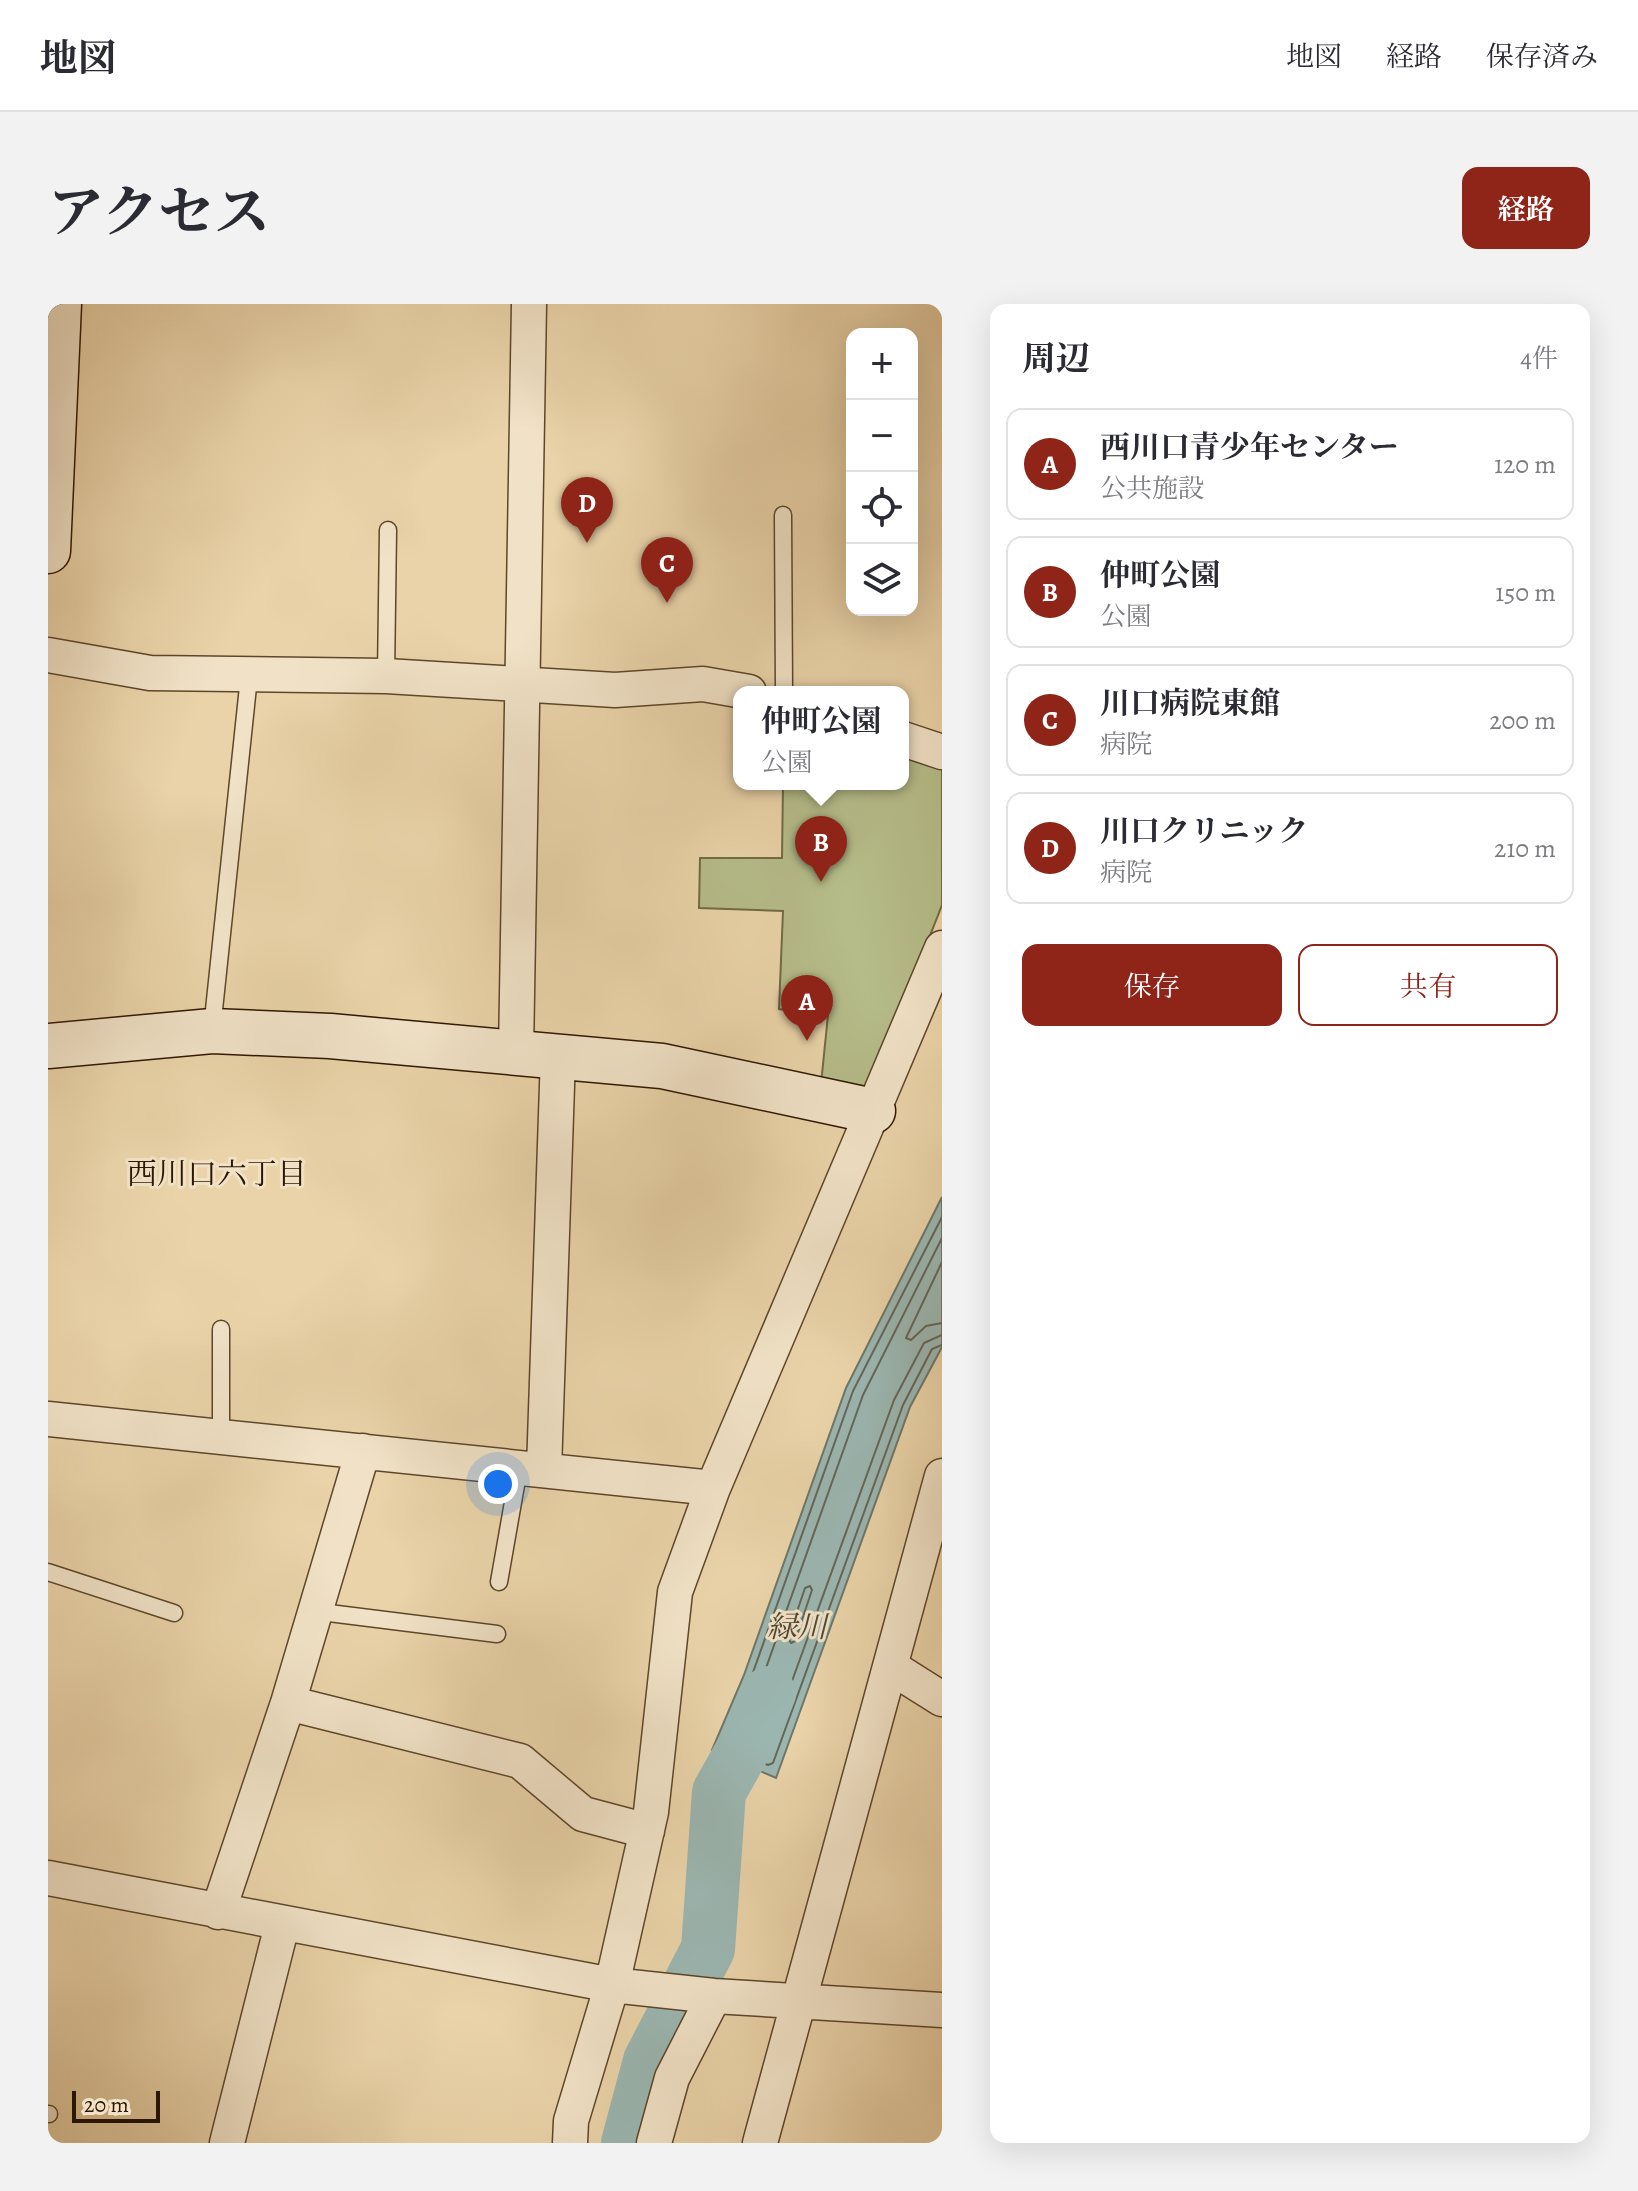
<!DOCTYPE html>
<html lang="ja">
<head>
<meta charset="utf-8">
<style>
	:root { --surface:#fff; --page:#f2f2f3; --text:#2b2b33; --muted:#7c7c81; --line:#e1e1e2; --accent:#8f2418 }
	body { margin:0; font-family:Alegreya,"Noto Serif JP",serif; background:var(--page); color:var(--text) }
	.controls { position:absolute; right:24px; top:24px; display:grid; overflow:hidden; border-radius:16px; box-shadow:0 8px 32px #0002 }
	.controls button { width:72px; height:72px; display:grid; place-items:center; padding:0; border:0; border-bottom:2px solid var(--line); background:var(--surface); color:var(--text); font:40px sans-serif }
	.scale { position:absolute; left:24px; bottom:20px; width:88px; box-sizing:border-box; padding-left:8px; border:4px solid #2e1700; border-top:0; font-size:22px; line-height:28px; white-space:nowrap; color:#2e1700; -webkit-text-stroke:6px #f1e2c7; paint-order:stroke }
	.you { position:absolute; left:450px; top:1180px; width:28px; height:28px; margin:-20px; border:6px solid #fff; border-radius:50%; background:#1a73e8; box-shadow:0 0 0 12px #1a73e833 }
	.badge { display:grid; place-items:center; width:52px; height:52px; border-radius:50%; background:var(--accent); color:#fff; font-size:26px; font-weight:700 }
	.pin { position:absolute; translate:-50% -66px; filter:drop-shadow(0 2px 4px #0008) }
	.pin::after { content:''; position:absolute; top:42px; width:28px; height:24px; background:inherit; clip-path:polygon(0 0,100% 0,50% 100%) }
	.popup { position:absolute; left:685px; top:382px; width:176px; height:104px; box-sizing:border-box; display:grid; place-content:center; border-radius:16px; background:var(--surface); filter:drop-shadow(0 2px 6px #0005); font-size:26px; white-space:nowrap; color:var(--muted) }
	.popup b { font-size:30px; color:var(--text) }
	.popup::after { content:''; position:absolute; left:50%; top:100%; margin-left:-16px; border:16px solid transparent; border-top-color:var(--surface) }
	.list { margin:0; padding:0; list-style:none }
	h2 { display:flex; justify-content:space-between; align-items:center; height:104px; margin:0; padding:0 32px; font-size:34px }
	h2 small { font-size:26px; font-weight:400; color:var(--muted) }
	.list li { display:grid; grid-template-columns:52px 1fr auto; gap:24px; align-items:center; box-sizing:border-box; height:112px; margin:0 16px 16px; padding:0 16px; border:2px solid var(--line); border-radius:16px }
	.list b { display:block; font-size:30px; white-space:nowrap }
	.list p { margin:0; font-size:26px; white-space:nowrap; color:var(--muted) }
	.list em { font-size:26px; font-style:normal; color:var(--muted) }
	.actions { display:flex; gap:16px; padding:24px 32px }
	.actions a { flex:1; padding:18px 0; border:2px solid var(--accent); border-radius:16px; text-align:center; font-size:28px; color:var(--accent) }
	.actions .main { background:var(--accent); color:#fff }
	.icon { flex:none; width:44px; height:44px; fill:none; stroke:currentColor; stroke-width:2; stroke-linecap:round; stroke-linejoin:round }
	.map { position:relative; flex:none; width:894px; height:1839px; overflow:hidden; border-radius:16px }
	header { display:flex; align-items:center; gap:48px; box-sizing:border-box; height:112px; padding:0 40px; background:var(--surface); border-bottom:2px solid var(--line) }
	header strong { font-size:38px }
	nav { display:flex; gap:44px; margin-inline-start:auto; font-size:28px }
	.intro { display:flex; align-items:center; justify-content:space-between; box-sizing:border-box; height:192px; padding:0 48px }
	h1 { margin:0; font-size:56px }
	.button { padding:20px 36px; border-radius:16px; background:var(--accent); color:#fff; font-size:28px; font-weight:700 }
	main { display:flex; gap:48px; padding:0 48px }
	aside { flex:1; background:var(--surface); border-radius:16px; box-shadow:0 8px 32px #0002 }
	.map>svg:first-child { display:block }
	.green { fill:#b5bc89; stroke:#726a44; stroke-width:2 }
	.water { fill:#9bb6b1; stroke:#6f766a; stroke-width:2 }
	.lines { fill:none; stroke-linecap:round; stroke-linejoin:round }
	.shore { stroke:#646658; stroke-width:2 }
	.river { stroke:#9bb6b1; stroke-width:54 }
	.lane-casing { stroke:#5d462a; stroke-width:19 }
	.street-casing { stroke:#5d462a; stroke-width:37 }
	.secondary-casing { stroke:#2e1700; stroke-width:47 }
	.lane { stroke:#f1e2c7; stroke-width:16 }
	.street { stroke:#f1e2c7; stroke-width:34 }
	.secondary { stroke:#f1e2c7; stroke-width:44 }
	.labels { text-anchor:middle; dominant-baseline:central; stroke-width:6; stroke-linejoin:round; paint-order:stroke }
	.neighbourhood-label { font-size:30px; fill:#2e1700; stroke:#f1e2c7 }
	.water-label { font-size:30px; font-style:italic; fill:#4f4735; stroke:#f1e2c7 }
</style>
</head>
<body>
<header>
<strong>地図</strong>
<nav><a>地図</a><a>経路</a><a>保存済み</a></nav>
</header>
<div class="intro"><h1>アクセス</h1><a class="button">経路</a></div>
<main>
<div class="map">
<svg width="894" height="1839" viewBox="0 0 894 1839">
	<rect width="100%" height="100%" fill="#ead3a9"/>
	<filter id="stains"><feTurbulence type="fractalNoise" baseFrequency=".0025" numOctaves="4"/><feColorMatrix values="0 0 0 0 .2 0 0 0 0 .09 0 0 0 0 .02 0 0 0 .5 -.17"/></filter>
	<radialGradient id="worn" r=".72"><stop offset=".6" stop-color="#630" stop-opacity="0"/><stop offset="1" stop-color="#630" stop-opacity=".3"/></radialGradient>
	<!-- green -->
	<path class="green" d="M855,446L894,459V601L821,787L773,780L780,711L731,705L735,607L651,604L652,554H734L735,480H855Z"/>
	<!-- water -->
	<path class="water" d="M894,893V1043L862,1103L728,1474L664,1446L696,1371L798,1084Z"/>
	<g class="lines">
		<!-- shore -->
		<path class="shore" d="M894,913L805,1087L703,1374L676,1438L678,1443L720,1461L725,1459L855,1101L884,1045L894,1041
			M894,934L815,1091L713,1378L689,1433L691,1438L715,1448L719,1446L846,1096L876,1039L894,1031
			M894,958L858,1034L863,1036L878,1022L894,1019
			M762,1282L764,1286L747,1337L743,1339L740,1334L757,1284Z"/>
		<!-- river -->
		<path class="river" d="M580,1839L602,1757L660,1645L671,1488L702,1433L721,1389"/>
		<!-- lane casing -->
		<g class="lane-casing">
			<path id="lane" d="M735,211L736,388
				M338,372L340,226
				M164,725L201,373
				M173,1025V1133
				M0,1268L126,1309
				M451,1278L471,1164
				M265,1307L449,1330
				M0,1810H1"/>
		</g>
		<!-- street casing -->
		<g class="street-casing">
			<path id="street" d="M0,351L102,369L338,372L567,386L655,380L701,388
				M855,435L894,448
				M468,748L481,0
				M0,1115L665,1184
				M496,1166L510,752
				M843,1363L894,1395
				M240,1399L472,1457L535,1510L599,1527
				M0,1574L564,1681L666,1692L894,1706
				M170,1608L240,1399L315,1147
				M179,1839L234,1621
				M522,1839L523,1817L564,1681L603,1508L627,1288L665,1184L894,644
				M606,1839L624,1774L666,1692
				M712,1839L894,1172"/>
		</g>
		<!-- secondary casing -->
		<g class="secondary-casing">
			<path id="secondary" d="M0,247L11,0
				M0,742L164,727L282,732L614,762L825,807"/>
		</g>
		<!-- lane -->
		<use href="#lane" class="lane"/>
		<!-- street -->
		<use href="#street" class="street"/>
		<!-- secondary -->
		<use href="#secondary" class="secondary"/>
	</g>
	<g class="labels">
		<!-- neighbourhood labels -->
		<g class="neighbourhood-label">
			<text x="169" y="870">西川口六丁目</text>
		</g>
		<!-- water labels -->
		<g class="water-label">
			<text x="749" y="1323">緑川</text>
		</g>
	</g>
	<rect width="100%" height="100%" filter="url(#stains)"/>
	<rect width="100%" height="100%" fill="url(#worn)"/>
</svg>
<div class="controls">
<button>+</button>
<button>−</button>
<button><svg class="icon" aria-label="locate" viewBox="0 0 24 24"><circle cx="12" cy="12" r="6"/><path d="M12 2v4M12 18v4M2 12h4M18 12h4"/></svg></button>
<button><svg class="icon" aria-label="layers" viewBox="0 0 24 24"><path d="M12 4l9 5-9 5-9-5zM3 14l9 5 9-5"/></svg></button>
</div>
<div class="scale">20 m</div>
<div class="you"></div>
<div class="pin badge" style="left:759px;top:737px">A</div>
<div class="pin badge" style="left:773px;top:578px">B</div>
<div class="popup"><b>仲町公園</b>公園</div>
<div class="pin badge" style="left:619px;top:299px">C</div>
<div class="pin badge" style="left:539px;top:239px">D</div>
</div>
<aside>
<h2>周辺<small>4件</small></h2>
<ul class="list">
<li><span class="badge">A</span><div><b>西川口青少年センター</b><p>公共施設</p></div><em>120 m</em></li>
<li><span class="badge">B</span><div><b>仲町公園</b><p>公園</p></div><em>150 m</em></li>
<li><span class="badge">C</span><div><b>川口病院東館</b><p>病院</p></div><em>200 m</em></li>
<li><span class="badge">D</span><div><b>川口クリニック</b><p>病院</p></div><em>210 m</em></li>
</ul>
<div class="actions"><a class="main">保存</a><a>共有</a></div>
</aside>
</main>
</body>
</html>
